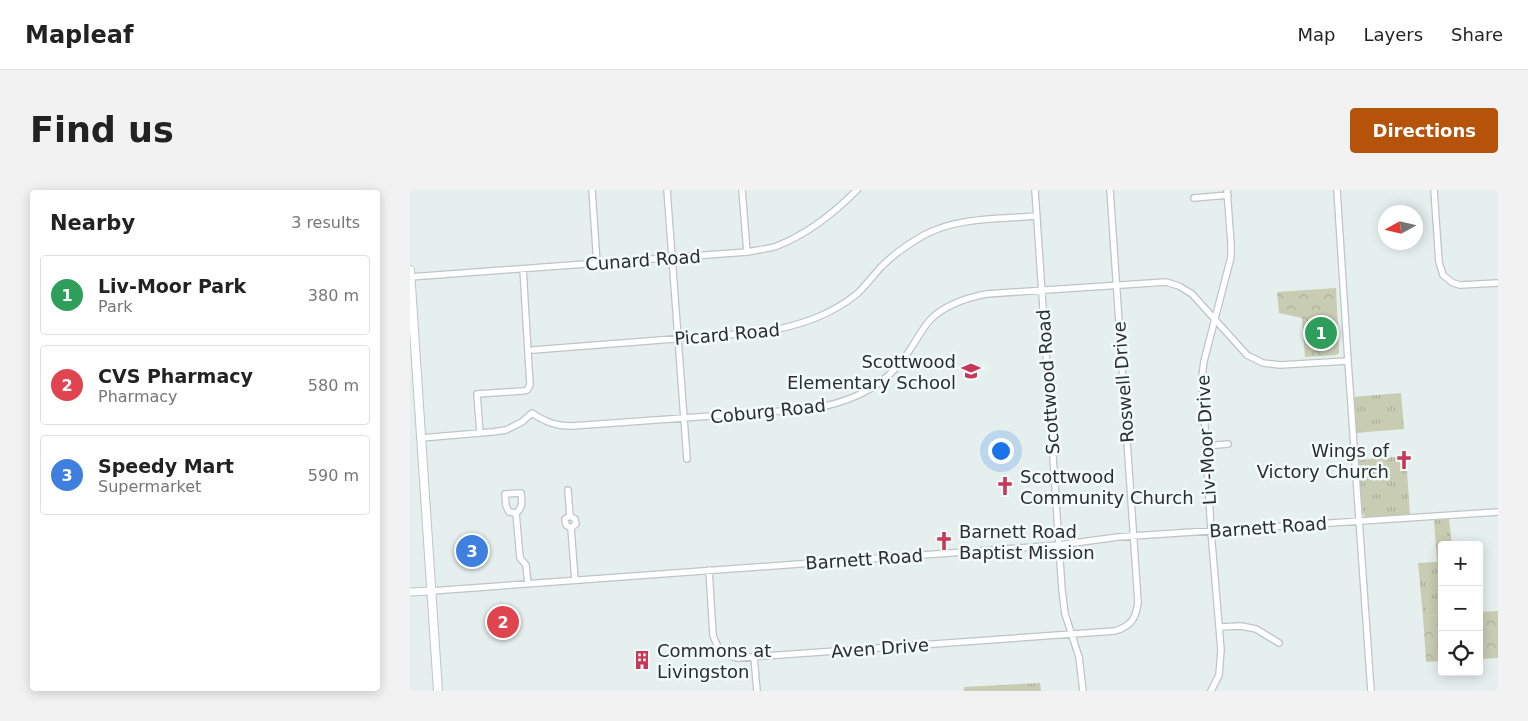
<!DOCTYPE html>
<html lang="en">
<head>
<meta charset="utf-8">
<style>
	:root { --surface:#fff; --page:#f2f2f2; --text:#222; --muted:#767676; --line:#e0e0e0; --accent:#b45309 }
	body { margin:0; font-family:"DejaVu Sans",sans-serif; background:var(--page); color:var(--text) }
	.controls { position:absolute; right:15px; bottom:15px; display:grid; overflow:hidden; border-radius:5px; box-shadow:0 2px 12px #0003 }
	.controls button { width:45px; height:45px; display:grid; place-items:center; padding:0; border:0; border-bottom:1px solid var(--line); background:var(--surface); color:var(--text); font:25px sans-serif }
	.compass { position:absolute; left:968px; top:15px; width:45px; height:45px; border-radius:50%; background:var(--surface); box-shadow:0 2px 12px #0003; rotate:262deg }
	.you { position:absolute; left:590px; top:260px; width:18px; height:18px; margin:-12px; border:4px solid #fff; border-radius:50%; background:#1a73e8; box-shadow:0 0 0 8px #1a73e833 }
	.badge { display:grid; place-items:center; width:32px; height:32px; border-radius:50%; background:var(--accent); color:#fff; font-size:16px; font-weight:700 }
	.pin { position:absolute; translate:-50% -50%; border:2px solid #fff; box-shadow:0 1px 5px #0006 }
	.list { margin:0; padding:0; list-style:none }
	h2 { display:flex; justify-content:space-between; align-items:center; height:65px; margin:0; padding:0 20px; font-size:21px }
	h2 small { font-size:16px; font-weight:400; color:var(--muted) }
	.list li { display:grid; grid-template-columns:32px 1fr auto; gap:15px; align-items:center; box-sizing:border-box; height:80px; margin:0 10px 10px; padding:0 10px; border:1px solid var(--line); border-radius:5px }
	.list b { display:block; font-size:19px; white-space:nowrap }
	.list p { margin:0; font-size:16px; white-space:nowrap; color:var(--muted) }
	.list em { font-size:16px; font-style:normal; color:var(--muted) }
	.icon { flex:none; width:28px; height:28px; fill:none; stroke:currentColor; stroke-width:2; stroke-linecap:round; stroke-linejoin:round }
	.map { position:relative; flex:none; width:1088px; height:501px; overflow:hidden; border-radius:5px }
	header { display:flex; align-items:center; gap:30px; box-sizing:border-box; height:70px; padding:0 25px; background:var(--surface); border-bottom:1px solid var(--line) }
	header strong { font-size:24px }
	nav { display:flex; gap:28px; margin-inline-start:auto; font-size:18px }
	.intro { display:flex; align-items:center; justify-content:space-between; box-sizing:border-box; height:120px; padding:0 30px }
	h1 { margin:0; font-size:35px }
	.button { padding:12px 22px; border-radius:5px; background:var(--accent); color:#fff; font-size:18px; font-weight:700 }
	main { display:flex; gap:30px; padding:0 30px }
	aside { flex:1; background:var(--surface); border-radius:5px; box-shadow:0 2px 12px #0003 }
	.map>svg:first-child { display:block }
	.grass { fill:url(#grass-tufts) }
	.park { fill:url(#park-crowns) }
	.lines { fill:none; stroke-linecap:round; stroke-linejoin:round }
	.minor-casing { stroke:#bcc6c4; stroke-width:8 }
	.tertiary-casing { stroke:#bcc6c4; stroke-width:9 }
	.secondary-casing { stroke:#bcc6c4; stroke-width:10 }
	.minor { stroke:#fff; stroke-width:5.5 }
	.tertiary { stroke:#fff; stroke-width:7 }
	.secondary { stroke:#fff; stroke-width:8 }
	.labels { text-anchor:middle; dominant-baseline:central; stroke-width:5; stroke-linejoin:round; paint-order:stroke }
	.street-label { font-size:18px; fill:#2a2e2d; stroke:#f3fcfa }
	.poi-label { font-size:18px; fill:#2a2e2d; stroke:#f3fcfa; text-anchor:start }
</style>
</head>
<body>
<header>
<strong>Mapleaf</strong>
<nav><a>Map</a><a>Layers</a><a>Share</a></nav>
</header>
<div class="intro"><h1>Find us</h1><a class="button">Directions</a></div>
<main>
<aside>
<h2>Nearby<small>3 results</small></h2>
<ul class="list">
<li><span class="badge" style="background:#2e9e5b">1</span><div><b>Liv-Moor Park</b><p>Park</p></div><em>380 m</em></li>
<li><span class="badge" style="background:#e0444e">2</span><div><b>CVS Pharmacy</b><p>Pharmacy</p></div><em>580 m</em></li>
<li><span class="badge" style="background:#3f7fe0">3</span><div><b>Speedy Mart</b><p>Supermarket</p></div><em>590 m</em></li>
</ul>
</aside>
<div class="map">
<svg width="1088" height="501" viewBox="0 0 1088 501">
	<defs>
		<pattern id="grass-tufts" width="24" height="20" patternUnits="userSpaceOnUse" patternTransform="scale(1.25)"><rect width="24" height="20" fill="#c8ccb3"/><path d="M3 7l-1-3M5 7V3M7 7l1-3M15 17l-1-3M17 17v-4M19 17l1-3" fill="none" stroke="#acb09a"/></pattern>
		<pattern id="park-crowns" width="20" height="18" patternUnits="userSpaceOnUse" patternTransform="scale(1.25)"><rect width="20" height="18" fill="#c8ccb3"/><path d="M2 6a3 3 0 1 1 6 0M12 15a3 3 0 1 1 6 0" fill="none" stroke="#acb09a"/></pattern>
	</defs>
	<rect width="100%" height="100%" fill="#e5efed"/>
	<!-- grass -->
	<path class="grass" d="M991,203L994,239L945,243L942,207Z
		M996,266L1000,325L955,327L952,322L948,270Z
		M1039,329L1042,355H1032V425L1013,426L1008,373L1027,372L1024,330Z
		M630,493L631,501H554V497Z"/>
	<!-- park -->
	<path class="park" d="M926,98L929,162L926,165L895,167L892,128L869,123L867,102Z
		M1088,421V468L1069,469V422Z
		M1032,425V471L1016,472L1013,426Z"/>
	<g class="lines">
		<!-- minor casing -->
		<g class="minor-casing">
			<path id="minor" d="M182,0L187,74
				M257,0L277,269
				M332,0L337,62
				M625,0L652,400L655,424L669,467L673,501
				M927,0L938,171L961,501
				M1024,0L1029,72L1033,85L1043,93L1050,95L1088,93
				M784,8L818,5
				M0,87L337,62C347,60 358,59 367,56C398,44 424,23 447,0
				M123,160L353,142C388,136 420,126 448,103C456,95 463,86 471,77C484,64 498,54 514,45C548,27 589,29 627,26
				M70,243L67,204L113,201L117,200L120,195L113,79
				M11,248L82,242L96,240L112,232L122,223C135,232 146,236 162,236L400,219C431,214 463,203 485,179C491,172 497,165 501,158C508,148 513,137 521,129C535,115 556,108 576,104L756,92L769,96L782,104L837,165L853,173L870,175L938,171
				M795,256L818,254
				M158,300L160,326
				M111,303C112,311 113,318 106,323L99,322L96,316L95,304Z
				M106,323L110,368L116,375L118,394
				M161,338L156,335L155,329L160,326L165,329L166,334L161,338L165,390
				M299,380L303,445C307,458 313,465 327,468L705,441C721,436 726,429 728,412L700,0
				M21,401L649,355L708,347L1088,322
				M810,437L831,436L846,439L869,453
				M344,467L347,501
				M801,501L809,485L811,460L801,341L792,187L794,171L821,67V54L817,0"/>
		</g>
		<!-- tertiary casing -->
		<g class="tertiary-casing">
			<path id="tertiary" d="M0,402L21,401"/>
		</g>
		<!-- secondary casing -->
		<g class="secondary-casing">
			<path id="secondary" d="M0,80L28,501"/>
		</g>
		<!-- minor -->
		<use href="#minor" class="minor"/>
		<!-- tertiary -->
		<use href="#tertiary" class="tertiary"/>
		<!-- secondary -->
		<use href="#secondary" class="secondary"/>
	</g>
	<!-- icons -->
	<defs>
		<g id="school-bare" transform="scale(1.5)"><path d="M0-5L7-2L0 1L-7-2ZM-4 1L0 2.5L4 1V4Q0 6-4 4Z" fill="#c73758" stroke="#f3fcfa" stroke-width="2.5" paint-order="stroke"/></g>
		<g id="church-bare" transform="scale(1.5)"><path d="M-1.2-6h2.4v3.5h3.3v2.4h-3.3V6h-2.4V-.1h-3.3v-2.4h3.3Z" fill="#c73758" stroke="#f3fcfa" stroke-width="2.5" paint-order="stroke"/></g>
		<g id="building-bare" transform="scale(1.5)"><path d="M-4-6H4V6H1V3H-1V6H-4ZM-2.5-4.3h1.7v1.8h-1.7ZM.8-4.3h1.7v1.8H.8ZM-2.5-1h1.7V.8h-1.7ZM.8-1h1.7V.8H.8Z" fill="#c73758" stroke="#f3fcfa" stroke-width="2.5" paint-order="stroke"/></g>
	</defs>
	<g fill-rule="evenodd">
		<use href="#school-bare" x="561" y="181"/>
		<use href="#church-bare" x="994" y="270"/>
		<use href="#church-bare" x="595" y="296"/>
		<use href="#church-bare" x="534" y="351"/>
		<use href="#building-bare" x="232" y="470"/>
	</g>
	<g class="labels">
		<!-- street labels -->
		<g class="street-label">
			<text transform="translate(233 70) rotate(-4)">Cunard Road</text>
			<text transform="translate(317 144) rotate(-5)">Picard Road</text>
			<text transform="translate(638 192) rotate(-94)">Scottwood Road</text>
			<text transform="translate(713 192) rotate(-94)">Roswell Drive</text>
			<text transform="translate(358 221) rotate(-6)">Coburg Road</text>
			<text transform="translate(796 250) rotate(-93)">Liv-Moor Drive</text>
			<text transform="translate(858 337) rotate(-4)">Barnett Road</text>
			<text transform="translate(454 369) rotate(-4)">Barnett Road</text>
			<text transform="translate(470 458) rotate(-4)">Aven Drive</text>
		</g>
		<!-- poi labels -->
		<g class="poi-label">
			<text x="546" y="171" text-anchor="end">Scottwood<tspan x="546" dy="21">Elementary School</tspan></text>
			<text x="979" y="260" text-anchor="end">Wings of<tspan x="979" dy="21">Victory Church</tspan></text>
			<text x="610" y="286">Scottwood<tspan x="610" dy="21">Community Church</tspan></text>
			<text x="549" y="341">Barnett Road<tspan x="549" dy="21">Baptist Mission</tspan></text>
			<text x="247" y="460">Commons at<tspan x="247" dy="21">Livingston</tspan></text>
		</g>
	</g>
</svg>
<div class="controls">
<button>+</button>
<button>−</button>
<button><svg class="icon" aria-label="locate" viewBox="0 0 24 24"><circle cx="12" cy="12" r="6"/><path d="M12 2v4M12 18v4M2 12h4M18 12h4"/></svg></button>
</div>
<svg class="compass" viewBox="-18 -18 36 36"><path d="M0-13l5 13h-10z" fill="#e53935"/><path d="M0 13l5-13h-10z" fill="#767676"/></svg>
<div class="you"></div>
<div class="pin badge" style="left:911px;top:143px;background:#2e9e5b">1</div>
<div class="pin badge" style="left:93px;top:432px;background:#e0444e">2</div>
<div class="pin badge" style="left:62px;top:361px;background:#3f7fe0">3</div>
</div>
</main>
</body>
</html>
